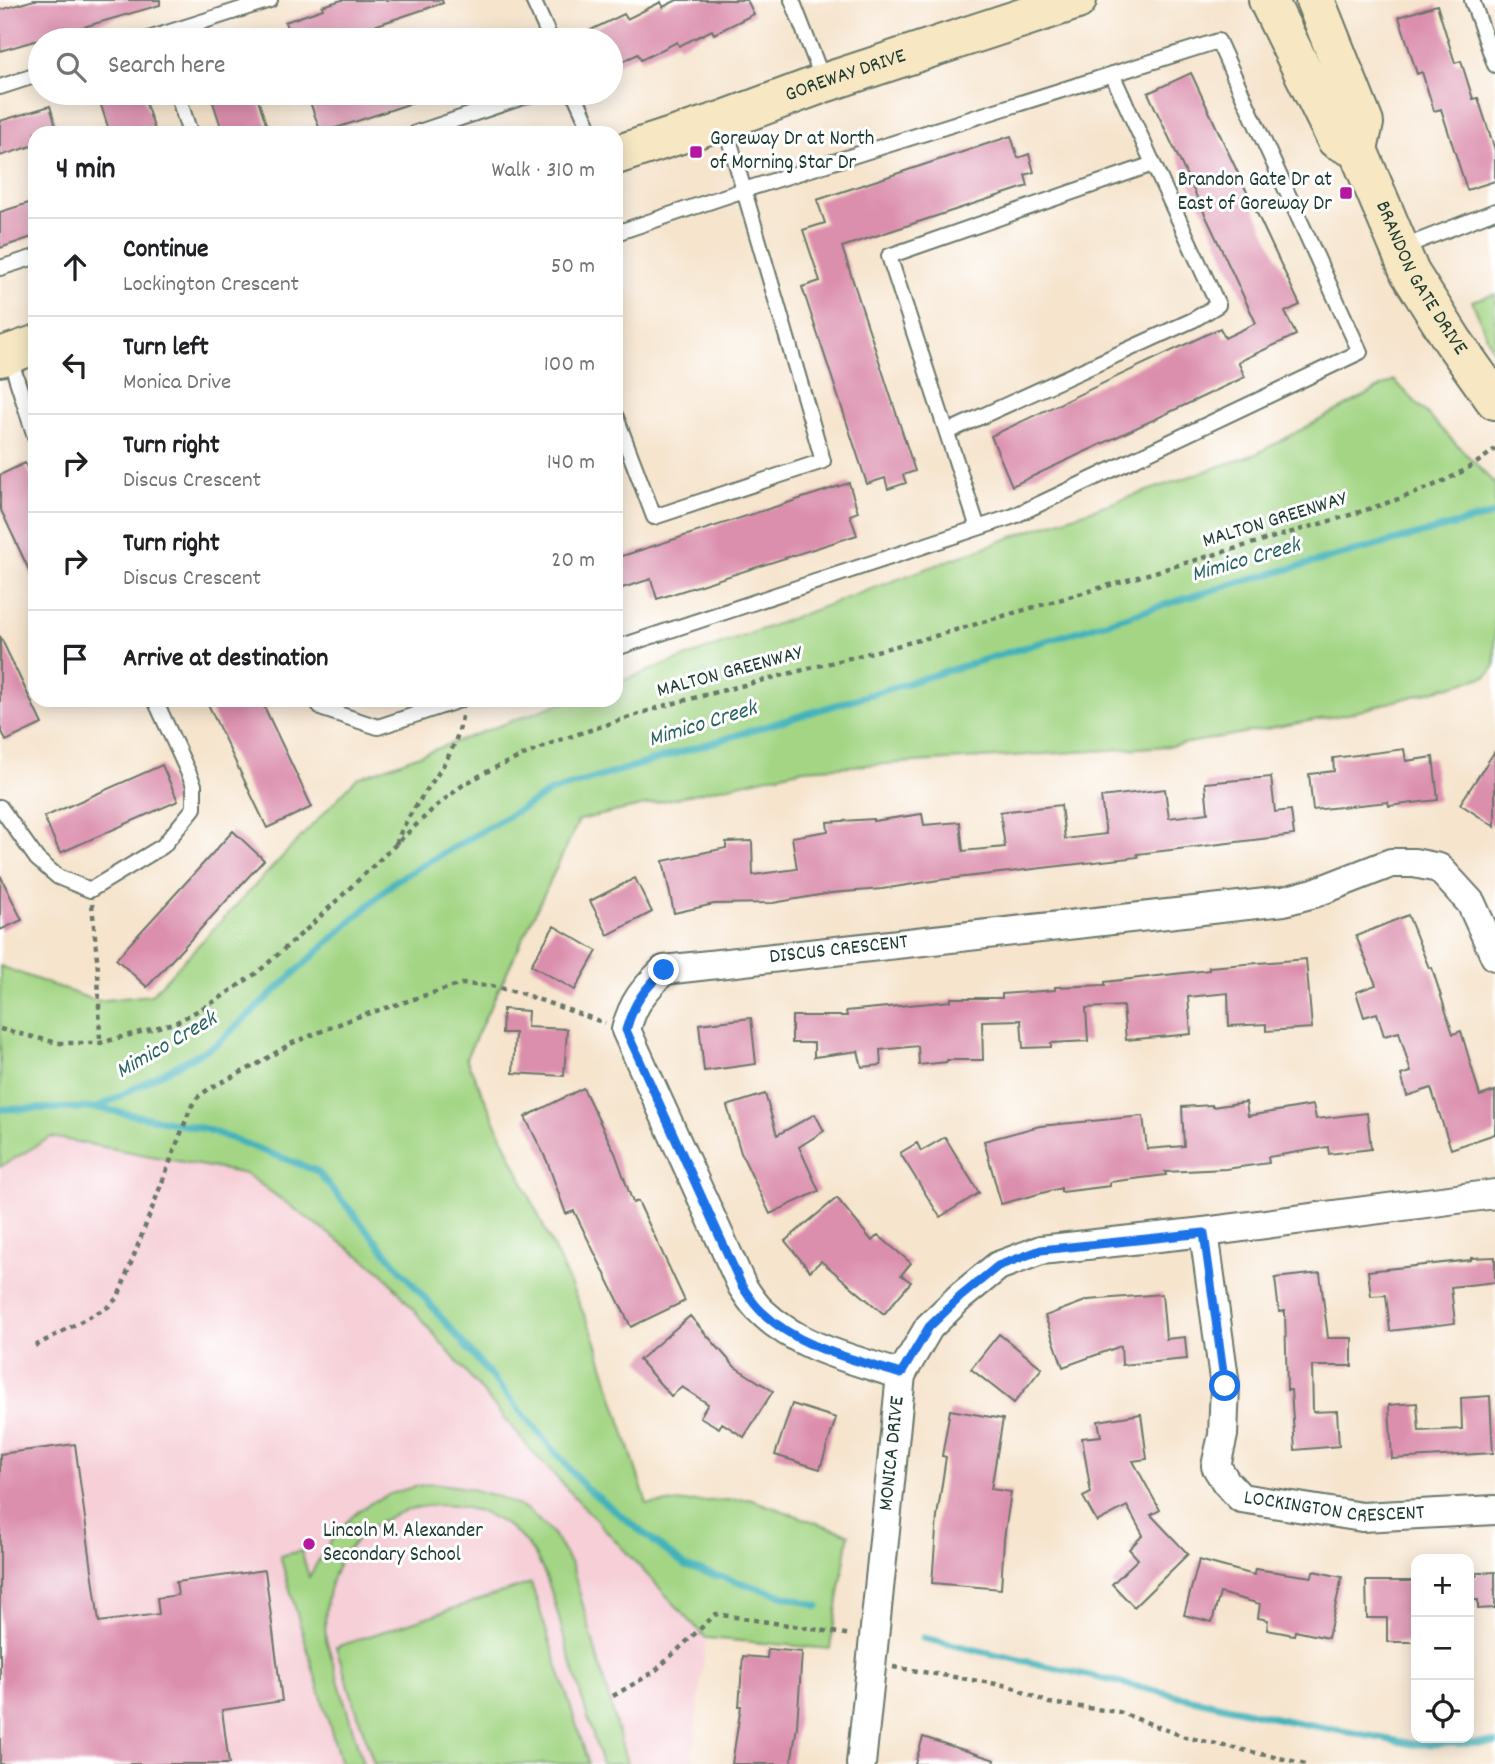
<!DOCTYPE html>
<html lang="en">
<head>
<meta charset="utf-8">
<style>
	:root { --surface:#fff; --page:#f2f2f2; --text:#202124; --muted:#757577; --line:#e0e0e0 }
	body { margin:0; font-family:Dekko,sans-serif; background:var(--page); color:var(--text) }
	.controls { position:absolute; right:21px; bottom:21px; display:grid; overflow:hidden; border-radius:14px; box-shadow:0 4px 18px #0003 }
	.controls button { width:63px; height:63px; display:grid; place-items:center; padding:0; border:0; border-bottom:2px solid var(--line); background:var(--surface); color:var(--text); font:35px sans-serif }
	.stop { position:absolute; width:21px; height:21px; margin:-16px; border:5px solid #1a73e8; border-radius:50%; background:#fff }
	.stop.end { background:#1a73e8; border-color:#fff; box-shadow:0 2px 7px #0008 }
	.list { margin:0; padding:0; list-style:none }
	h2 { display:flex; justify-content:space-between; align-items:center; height:91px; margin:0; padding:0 28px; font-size:30px }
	h2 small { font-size:23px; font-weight:400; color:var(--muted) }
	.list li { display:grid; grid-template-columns:46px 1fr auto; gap:21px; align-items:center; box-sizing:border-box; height:98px; padding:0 28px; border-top:2px solid var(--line) }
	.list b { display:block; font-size:26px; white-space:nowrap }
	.list p { margin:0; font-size:23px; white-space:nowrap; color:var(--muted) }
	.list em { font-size:23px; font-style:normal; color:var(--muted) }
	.icon { flex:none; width:38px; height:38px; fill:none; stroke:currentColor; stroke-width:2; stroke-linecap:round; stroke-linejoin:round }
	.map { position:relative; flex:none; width:1495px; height:1764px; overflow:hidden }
	.search { position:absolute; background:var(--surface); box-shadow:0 4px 18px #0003; left:28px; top:28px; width:595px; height:77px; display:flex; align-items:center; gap:18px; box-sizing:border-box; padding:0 24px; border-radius:38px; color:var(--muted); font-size:26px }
	.panel { position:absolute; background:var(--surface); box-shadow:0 4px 18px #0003; left:28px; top:126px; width:595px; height:581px; border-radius:21px }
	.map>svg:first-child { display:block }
	.built { fill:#f6cfd7 }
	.green { fill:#a3d584; stroke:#61895c; stroke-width:2 }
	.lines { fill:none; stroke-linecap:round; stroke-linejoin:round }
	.stream { stroke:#42b2ba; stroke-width:7 }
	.building { fill:#dc8fad }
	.lane-casing { stroke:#6a776a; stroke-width:18 }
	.street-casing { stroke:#6a776a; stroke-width:32 }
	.secondary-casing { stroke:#6a776a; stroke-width:42 }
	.path { stroke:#6a776a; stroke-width:4.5; stroke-dasharray:5 5; stroke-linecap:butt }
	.lane { stroke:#fff; stroke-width:14 }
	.street { stroke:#fff; stroke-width:28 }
	.secondary { stroke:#f7e8c3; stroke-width:38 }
	.route { stroke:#1a73e8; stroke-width:9 }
	.poi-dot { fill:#b5179e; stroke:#fff; stroke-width:2.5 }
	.labels { text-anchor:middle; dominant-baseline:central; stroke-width:6; stroke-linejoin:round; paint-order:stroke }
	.street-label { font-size:21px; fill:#1f3d34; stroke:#fff }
	.poi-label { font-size:21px; fill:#1f3d34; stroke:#fff; text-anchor:start }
	.water-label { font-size:23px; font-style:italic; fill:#2b6663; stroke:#fff }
</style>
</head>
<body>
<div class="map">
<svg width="1495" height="1764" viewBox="0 0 1495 1764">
	<rect width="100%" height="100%" fill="#fff"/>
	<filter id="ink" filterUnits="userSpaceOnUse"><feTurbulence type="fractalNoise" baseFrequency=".0143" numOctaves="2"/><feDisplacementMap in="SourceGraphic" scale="14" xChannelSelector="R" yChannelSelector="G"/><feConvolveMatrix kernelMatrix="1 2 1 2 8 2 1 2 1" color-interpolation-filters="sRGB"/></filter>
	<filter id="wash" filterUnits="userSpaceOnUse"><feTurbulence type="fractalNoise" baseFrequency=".00686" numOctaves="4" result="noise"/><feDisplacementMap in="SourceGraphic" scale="28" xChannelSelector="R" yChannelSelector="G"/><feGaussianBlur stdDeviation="1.57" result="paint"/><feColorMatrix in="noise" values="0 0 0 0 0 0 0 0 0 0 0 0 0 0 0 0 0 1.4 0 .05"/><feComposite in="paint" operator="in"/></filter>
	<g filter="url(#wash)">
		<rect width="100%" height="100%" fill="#f6e4cd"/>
		<!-- built -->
		<path class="built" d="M51,1137L246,1174L382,1272L531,1450L706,1638L692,1764H0V1167Z"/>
		<!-- green -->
		<path class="green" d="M1495,294V356L1472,301Z
			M1394,380L1495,484V666L1487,676L1348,714L1172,746L804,769L579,820L466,1058L594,1336L647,1504L749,1499L849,1534L830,1649L706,1638L531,1450L382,1272L246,1174L51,1137L0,1167V966L96,1001L151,995L357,778L569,700H616V683L1026,532L1256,454Z
			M433,1483L467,1488L496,1496L528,1510L553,1534L572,1566L627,1764H602C589,1723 577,1682 565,1641C556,1609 549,1570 526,1543C480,1491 397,1494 352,1545C329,1570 323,1607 326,1639L363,1764H341L280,1556L301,1551L309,1577C343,1516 363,1496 433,1483Z
			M531,1583L589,1764H374L336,1647Z"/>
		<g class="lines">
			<!-- stream -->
			<path class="stream" d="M98,1108L206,1129L317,1171L585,1487L685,1566L818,1606
				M0,1109L97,1108L217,1044L395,881L550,792L1236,583L1495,514
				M923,1638L1289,1721L1412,1744L1495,1743"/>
		</g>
		<g id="blocks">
			<!-- building -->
			<path class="building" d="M34,0H160V5L0,51V10Z
				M342,0H442L443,3L332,40H291L285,22L323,9L322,6Z
				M677,0H747L754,14L714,34L712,30L679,46L677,42L641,60L638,54L611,67V40H570L624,14L627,19L661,2L663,7Z
				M1437,5L1455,63L1461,61L1473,99L1478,98L1495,150V181L1467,190L1441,109L1434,111L1422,72L1417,74L1399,17Z
				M1191,73L1300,305L1285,312L1296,335L1238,362L1245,377L1012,486L991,436L1220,328L1225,338L1256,323L1148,93Z
				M117,93H142L156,133H110L99,99Z
				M210,93H256L269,133H223Z
				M336,93H433V96L321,133L310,102Z
				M50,106L58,133H35V145L0,156V121Z
				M1011,136L1018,158L1029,154L1034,172L1025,175L1028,186L842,247L915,471L903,475L906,483L888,489L885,478L867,484L802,287L820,281L803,230L825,223L817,200Z
				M35,201V236L0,248V212Z
				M25,463L35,484V583L0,508V475Z
				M849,483L858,512L850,515L857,535L657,599L651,579L616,590V558Z
				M0,636L42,724L6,741L0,727Z
				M206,700H261L312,807L267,828Z
				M1404,749L1406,761L1433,757L1438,800L1389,806L1388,802L1313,810L1309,774L1334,771L1333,758Z
				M1495,751V827L1460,804Z
				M162,765L178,801L60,853L44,817Z
				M1271,777L1275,812L1291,810L1294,835L1137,854L1138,857L939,880L882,889L831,893L773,903L714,904L674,913L663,861L726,848V842L752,841L753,875L797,869L792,837L828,831L827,822L873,819V821L922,814L924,825L960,822L963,851L1005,847L1000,812L1061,805L1065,839L1106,834L1101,797L1165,789L1169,818L1208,813L1205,783Z
				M233,831L264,860L147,987L116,959Z
				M0,875L22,920L0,930Z
				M635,878L652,912L608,935L590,901Z
				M1408,915L1429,968H1432L1453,1034L1461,1031L1480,1096L1495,1091V1134L1451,1149L1431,1088L1407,1096L1401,1075L1411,1072L1399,1032L1384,1036L1377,1013L1364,1017L1356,992L1376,985L1356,936Z
				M554,926L597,951L575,990L531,965Z
				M1306,959L1312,1028L1266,1031V1024L1229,1026L1228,993L1188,997L1191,1034L1126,1040L1123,1006L1086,1008L1088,1041L1051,1043V1047L1023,1048L1021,1020L982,1021L983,1060H947V1062L919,1065L918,1046L880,1050L881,1065L862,1067L858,1051L814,1057V1043H792V1016H847L846,1011L951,1001V998H1002V994L1055,990V987L1105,985V982L1209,970V967Z
				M503,1009L528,1011L527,1027L567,1029L564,1076L513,1073L515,1033H502Z
				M751,1018L756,1064L704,1071L699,1024Z
				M583,1088L615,1153L633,1203L638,1201L685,1301L631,1327L574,1211L566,1214L547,1161L525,1117Z
				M765,1094L777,1135L815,1114L824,1131L799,1147L819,1191L770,1214L741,1153L727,1106Z
				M1246,1102L1248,1116L1313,1105L1316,1119L1367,1113L1371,1149L1329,1154L1328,1147L1268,1157L1269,1163L1226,1169L1165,1172L1166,1175L1110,1182V1186L1061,1192V1188L1001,1204L984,1141L1040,1126L1143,1116L1147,1149L1184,1146L1182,1107L1212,1105V1107Z
				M945,1137L979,1193L940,1217L900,1153L917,1143L921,1151Z
				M837,1198L872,1241L878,1235L911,1263L901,1275L911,1282L884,1314L821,1261L810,1271L785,1241Z
				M1495,1257V1282L1451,1287L1455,1323L1390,1331L1386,1295L1371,1296L1368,1271L1471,1260V1258Z
				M1320,1273L1328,1338H1352V1366H1312L1313,1412L1337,1411L1339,1446L1295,1450L1291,1390H1287L1285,1311L1279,1312L1275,1278Z
				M1162,1294L1166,1339L1185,1337L1187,1359L1122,1365L1121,1346L1063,1367L1045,1316L1088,1300Z
				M690,1316L735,1367L773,1391L744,1437L722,1423L719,1428L700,1417L708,1404L682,1387L671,1396L639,1360Z
				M999,1334L1042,1368L1014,1403L971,1369Z
				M1490,1396L1493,1453L1392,1459L1389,1405L1417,1403L1419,1431L1462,1429L1461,1398Z
				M792,1404L836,1418L820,1469L775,1455Z
				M950,1410L1003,1419L991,1489L1011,1492L1004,1539L1001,1589L932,1583L937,1517L946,1457L942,1456Z
				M1141,1414L1147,1459L1133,1461L1160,1510L1151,1515L1188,1554L1134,1607L1112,1584L1138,1559L1129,1549L1143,1535L1127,1506L1097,1522L1083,1497L1091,1493L1082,1438L1101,1436L1098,1421Z
				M75,1444L99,1622L159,1614L157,1598L178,1595L176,1582L265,1570L282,1701L222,1710L229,1764H0V1454Z
				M1199,1560L1254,1575L1255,1569L1312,1577L1313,1571L1342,1577L1328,1638L1295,1631L1294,1635L1267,1630L1268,1620L1258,1618L1260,1604L1220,1593L1212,1622L1184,1615Z
				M1495,1572V1608L1478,1609V1600H1469V1576H1477V1573Z
				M1366,1581H1415V1642H1387V1618H1367Z
				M768,1649L802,1652L797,1726L791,1764H732L741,1706H739L743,1656L767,1658Z
				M923,1737L995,1760L994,1764H915Z"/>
		</g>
	</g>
	<g filter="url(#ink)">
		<use href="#blocks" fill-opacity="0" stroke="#6a776a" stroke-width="2"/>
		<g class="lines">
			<!-- lane casing -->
			<g class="lane-casing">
				<path id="lane" d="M533,0L551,40
					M792,0L823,80
					M1472,0L1495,65
					M145,40L270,0
					M0,87L40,74
					M177,93L190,133
					M574,93L592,133
					M416,133L535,93
					M616,233L744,190L1218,41L1360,352L1014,516L616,648
					M1401,248L1495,211
					M0,268L35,257
					M9,355L35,437
					M616,417L654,517L823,461L724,122
					M947,432L1193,320L1218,305L1112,74
					M978,528L889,256L1153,164
					M315,700L323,709L378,727L460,700
					M0,807L37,859L58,877L90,890L163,846L194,808V785L155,700"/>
			</g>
			<!-- street casing -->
			<g class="street-casing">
				<g id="street">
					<path id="s1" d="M1204,1232L1225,1386L1223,1435L1216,1466L1226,1482L1241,1498L1362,1517L1495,1510"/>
					<path id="s2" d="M901,1375C853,1359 799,1348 762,1312C754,1305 748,1295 742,1286L626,1030C633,1002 644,990 664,970L1284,901L1314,893L1391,863H1414L1439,868L1471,903L1495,956"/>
					<path id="s3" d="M861,1764L901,1375L929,1327L960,1297L998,1266L1041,1250L1204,1232L1495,1194"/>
				</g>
			</g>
			<!-- secondary casing -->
			<g class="secondary-casing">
				<g id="secondary">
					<path d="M1268,0L1336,139L1358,150"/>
					<path id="s4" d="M1315,0L1364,123L1358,150L1410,273L1453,341L1495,400"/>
					<path id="s5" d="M616,155L724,120L824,83L1077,0"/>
					<path d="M0,357L35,345"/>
				</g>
			</g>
			<!-- path -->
			<path class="path" d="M396,844C412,798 455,767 462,716
				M92,904L98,969L100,1043
				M0,1029L58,1043H100L177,1022L217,1000L258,972L308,928L435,807L463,785L492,769L557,741L663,706L935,636L1347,516C1398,499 1453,484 1495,449
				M35,1346L108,1307L118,1297L191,1107L198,1097L210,1088L256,1065L290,1044L354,1018L461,984L492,986L520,993L605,1023
				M893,1667L1009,1686L1049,1703L1119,1712L1185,1737L1306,1764
				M613,1696L654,1672L716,1614L852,1635"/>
			<!-- lane -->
			<use href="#lane" class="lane"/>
			<!-- street -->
			<use href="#street" class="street"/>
			<!-- secondary -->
			<use href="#secondary" class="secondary"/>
		</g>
	</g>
	<g class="lines" filter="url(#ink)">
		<!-- route -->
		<path class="route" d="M664,970C644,990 634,1002 626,1030L742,1286C748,1295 754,1305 762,1312C799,1348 853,1359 901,1374L929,1327L960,1297L998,1266L1041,1250L1204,1233L1225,1386"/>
	</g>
	<!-- markers -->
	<g class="poi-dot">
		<rect x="689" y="145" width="14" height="14" rx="3.5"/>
		<rect x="1339" y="186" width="14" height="14" rx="3.5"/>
		<circle cx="309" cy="1544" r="7"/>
	</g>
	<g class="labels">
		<!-- street labels -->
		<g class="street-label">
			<text stroke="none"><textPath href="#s5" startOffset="243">GOREWAY DRIVE</textPath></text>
			<text stroke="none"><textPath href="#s4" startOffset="303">BRANDON GATE DRIVE</textPath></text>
			<text transform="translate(1275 521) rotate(-17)">MALTON GREENWAY</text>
			<text transform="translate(730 673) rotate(-15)">MALTON GREENWAY</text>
			<text stroke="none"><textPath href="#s2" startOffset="716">DISCUS CRESCENT</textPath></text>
			<text stroke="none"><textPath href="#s3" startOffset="312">MONICA DRIVE</textPath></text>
			<text stroke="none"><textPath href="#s1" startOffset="371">LOCKINGTON CRESCENT</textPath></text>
		</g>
		<!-- poi labels -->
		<g class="poi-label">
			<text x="710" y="140">Goreway Dr at North<tspan x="710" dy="24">of Morning Star Dr</tspan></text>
			<text x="1332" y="181" text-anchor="end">Brandon Gate Dr at<tspan x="1332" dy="24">East of Goreway Dr</tspan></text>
			<text x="323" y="1532">Lincoln M. Alexander<tspan x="323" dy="24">Secondary School</tspan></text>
		</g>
		<!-- water labels -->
		<g class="water-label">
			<text transform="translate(1246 561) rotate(-16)">Mimico Creek</text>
			<text transform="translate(703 725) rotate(-17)">Mimico Creek</text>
			<text transform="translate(167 1046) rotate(-30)">Mimico Creek</text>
		</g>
	</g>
</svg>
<div class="controls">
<button>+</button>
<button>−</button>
<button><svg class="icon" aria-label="locate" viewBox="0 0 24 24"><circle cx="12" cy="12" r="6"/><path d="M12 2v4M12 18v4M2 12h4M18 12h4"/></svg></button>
</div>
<div class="stop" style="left:1225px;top:1386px"></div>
<div class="stop end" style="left:664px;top:970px"></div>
<div class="search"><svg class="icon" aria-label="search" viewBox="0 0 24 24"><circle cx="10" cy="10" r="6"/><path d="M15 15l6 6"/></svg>Search here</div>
<section class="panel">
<h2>4 min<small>Walk · 310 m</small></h2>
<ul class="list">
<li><svg class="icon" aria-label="ahead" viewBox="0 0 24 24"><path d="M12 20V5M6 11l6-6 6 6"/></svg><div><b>Continue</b><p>Lockington Crescent</p></div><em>50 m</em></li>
<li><svg class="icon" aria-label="left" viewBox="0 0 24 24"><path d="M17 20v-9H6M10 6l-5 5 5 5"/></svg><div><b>Turn left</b><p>Monica Drive</p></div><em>100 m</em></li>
<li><svg class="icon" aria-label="right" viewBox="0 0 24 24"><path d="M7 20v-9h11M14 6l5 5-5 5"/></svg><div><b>Turn right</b><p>Discus Crescent</p></div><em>140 m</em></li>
<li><svg class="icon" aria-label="right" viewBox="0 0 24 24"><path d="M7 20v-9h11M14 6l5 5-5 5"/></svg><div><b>Turn right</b><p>Discus Crescent</p></div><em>20 m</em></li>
<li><svg class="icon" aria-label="arrive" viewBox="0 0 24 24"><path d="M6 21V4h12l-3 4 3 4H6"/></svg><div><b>Arrive at destination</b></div></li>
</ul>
</section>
</div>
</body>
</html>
